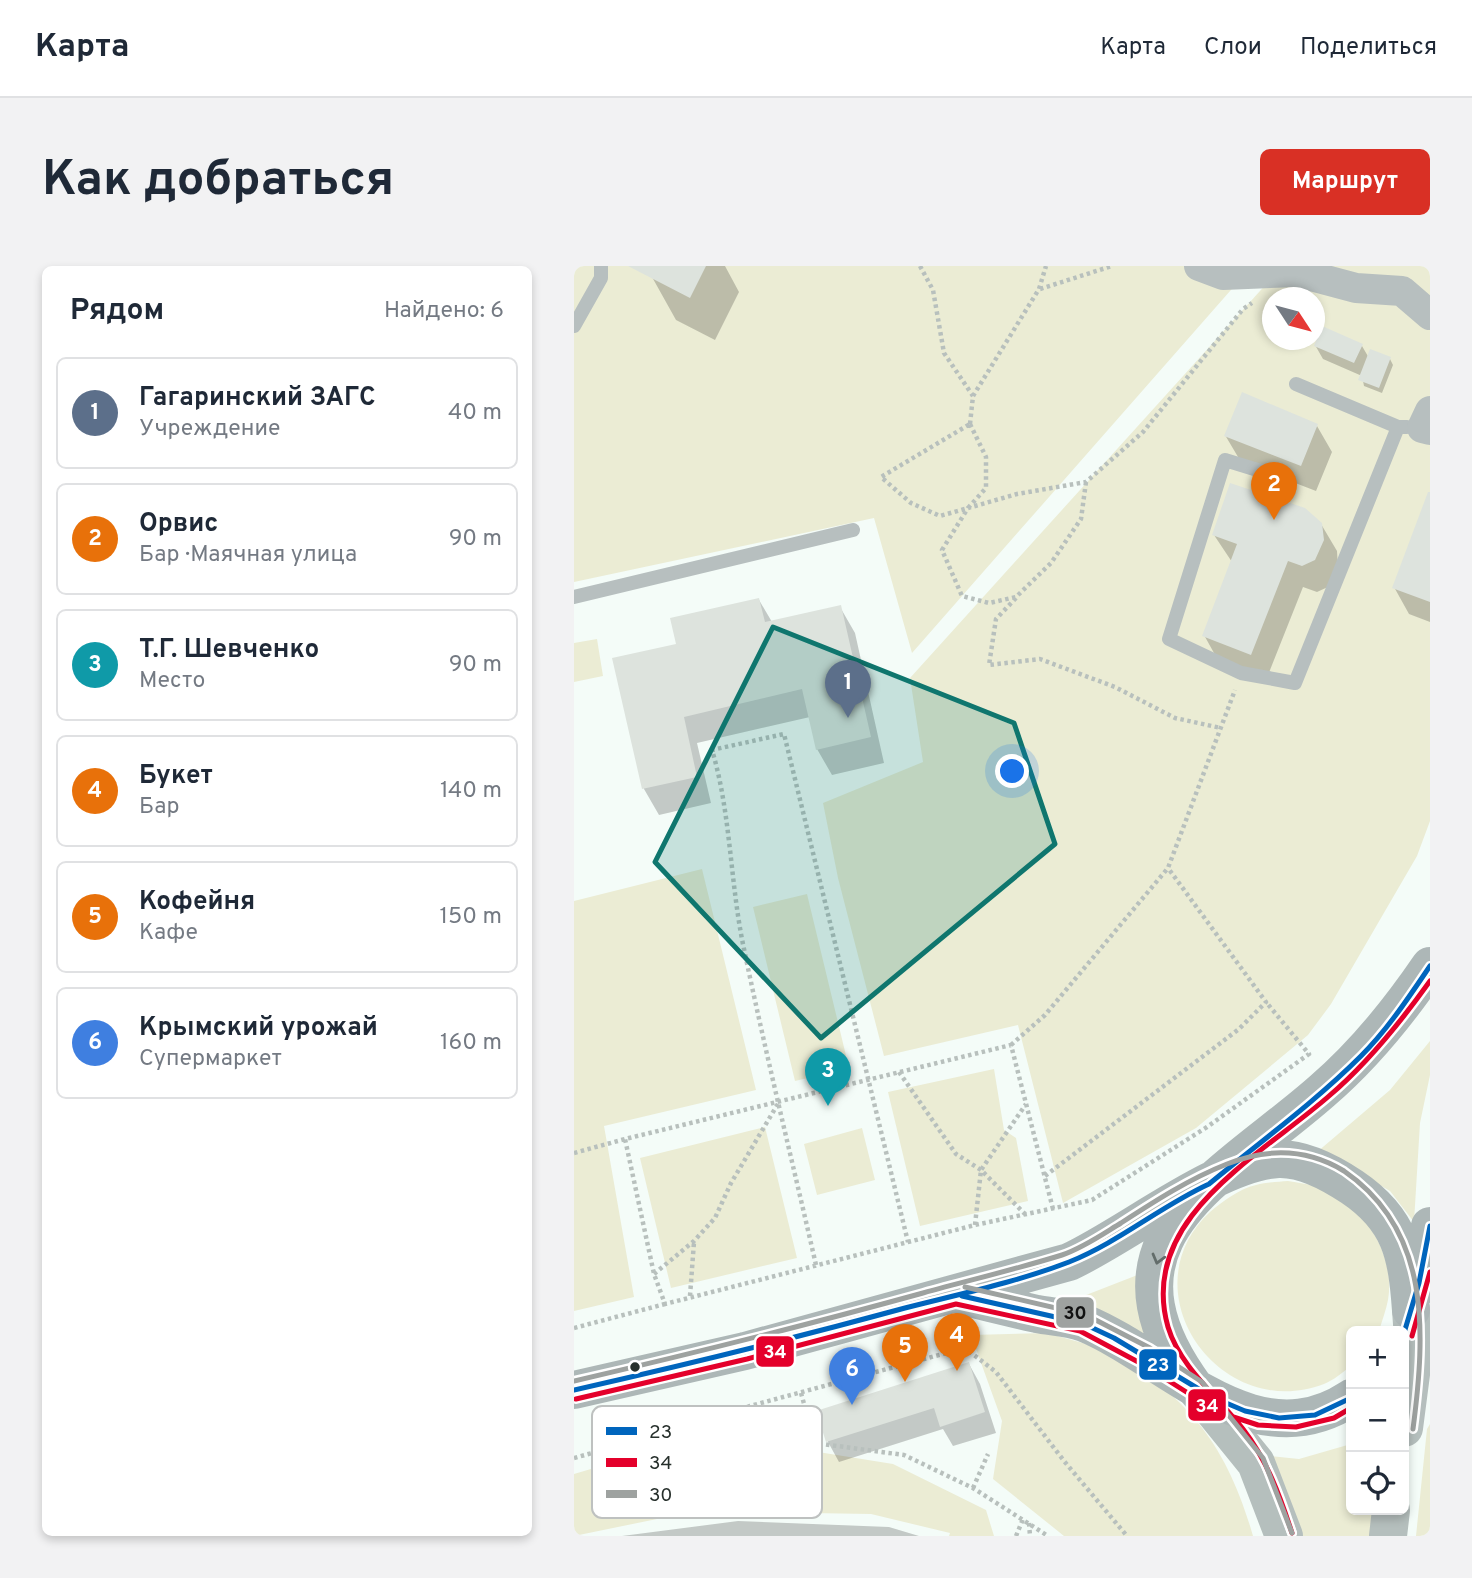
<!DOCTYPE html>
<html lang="ru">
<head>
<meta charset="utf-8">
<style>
	:root { --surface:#fff; --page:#f2f2f3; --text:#1f2937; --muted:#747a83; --line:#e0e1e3; --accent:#d93025 }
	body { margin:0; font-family:Overpass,sans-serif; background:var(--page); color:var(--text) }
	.controls { position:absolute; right:21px; bottom:21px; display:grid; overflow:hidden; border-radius:10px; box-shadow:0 4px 10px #0003 }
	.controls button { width:63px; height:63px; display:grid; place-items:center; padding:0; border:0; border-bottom:2px solid var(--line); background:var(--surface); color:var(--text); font:35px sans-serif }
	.compass { position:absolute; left:688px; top:21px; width:63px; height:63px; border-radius:50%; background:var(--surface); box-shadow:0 4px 10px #0003; rotate:126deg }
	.you { position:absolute; left:439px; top:506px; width:24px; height:24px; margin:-18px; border:5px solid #fff; border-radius:50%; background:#1a73e8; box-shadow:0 0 0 10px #1a73e833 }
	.badge { display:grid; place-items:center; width:46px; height:46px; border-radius:50%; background:var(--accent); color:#fff; font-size:23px; font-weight:700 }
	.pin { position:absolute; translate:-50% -58px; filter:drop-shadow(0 2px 4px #0008) }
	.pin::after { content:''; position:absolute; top:37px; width:24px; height:21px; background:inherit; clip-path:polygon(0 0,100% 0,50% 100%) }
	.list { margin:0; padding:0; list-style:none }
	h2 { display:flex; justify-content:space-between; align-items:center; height:91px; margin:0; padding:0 28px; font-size:30px }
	h2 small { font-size:23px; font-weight:400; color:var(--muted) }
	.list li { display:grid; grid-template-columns:46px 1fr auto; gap:21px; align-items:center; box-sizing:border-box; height:112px; margin:0 14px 14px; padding:0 14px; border:2px solid var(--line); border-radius:10px }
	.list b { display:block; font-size:26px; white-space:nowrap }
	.list p { margin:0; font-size:23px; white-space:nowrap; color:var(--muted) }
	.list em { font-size:23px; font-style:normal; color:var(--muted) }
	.icon { flex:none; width:38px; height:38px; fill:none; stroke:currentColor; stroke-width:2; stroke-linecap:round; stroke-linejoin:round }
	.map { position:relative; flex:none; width:856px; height:1270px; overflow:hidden; border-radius:10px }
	header { display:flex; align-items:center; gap:42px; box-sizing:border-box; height:98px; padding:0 35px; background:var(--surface); border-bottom:2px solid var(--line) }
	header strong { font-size:33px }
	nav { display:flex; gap:38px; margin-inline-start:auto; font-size:24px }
	.intro { display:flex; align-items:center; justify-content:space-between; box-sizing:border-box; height:168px; padding:0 42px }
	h1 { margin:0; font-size:49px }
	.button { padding:18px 32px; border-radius:10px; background:var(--accent); color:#fff; font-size:24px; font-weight:700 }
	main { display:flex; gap:42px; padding:0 42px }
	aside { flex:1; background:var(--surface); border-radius:10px; box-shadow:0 4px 10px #0003 }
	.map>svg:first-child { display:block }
	.green { fill:#ebecd4; fill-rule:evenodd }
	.shadow { fill:#0003 }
	.building { fill:#dde3dd }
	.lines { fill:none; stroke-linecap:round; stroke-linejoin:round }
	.path { stroke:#b8c0bd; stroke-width:4.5; stroke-dasharray:3.5 3.5; stroke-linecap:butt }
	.service { stroke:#b7bfbf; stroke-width:14 }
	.minor { stroke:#b7bfbf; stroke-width:30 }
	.secondary { stroke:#b5bfbd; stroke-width:38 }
	.primary { stroke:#adb7b7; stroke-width:38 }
	.bus-1-casing { stroke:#fff; stroke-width:10 }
	.bus-2-casing { stroke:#fff; stroke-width:10 }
	.bus-3-casing { stroke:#fff; stroke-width:10 }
	.bus-1 { stroke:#0065bd; stroke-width:5 }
	.bus-2 { stroke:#e4002b; stroke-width:5 }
	.bus-3 { stroke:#9ea2a0; stroke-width:5 }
	.oneway { stroke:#636d6b }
	.marked { fill:#0f766e; fill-opacity:0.2; stroke:#0f766e; stroke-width:5; stroke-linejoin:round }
	.bus-dot { fill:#27302c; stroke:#fff; stroke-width:2.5 }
	.key { fill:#fff; stroke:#bec1c0; stroke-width:2 }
	.key-label { font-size:19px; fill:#27302c }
	.line-badge { stroke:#fff; stroke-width:2.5 }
	.badge-label { font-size:19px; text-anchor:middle; font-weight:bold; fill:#fff }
	.pale-badge-label { font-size:19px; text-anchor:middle; font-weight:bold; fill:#111 }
</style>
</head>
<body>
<header>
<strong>Карта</strong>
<nav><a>Карта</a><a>Слои</a><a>Поделиться</a></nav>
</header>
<div class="intro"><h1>Как добраться</h1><a class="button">Маршрут</a></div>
<main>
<aside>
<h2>Рядом<small>Найдено: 6</small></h2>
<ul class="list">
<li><span class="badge" style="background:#5c6f8a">1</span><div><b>Гагаринский ЗАГС</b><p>Учреждение</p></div><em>40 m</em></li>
<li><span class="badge" style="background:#e8710a">2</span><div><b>Орвис</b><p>Бар · Маячная улица</p></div><em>90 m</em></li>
<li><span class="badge" style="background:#0f9aa8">3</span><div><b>Т.Г. Шевченко</b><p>Место</p></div><em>90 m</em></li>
<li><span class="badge" style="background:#e8710a">4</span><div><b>Букет</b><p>Бар</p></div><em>140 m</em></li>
<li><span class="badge" style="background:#e8710a">5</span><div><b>Кофейня</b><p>Кафе</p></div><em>150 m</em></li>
<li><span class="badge" style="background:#3f7fe0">6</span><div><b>Крымский урожай</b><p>Супермаркет</p></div><em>160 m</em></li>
</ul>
</aside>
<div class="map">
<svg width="856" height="1270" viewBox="0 0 856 1270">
	<rect width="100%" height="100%" fill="#f4fcf8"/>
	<!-- green -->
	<path class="green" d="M0,0H678L338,387L300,252L0,316Z
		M699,0H856V555L843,590L757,738L734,769L622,862L489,937L444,759L310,790L264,612L249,537L349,496L336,412L695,15ZM698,32H740V74H698Z
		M23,373L29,410L0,416V377Z
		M128,603L182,824L30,860L60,1031L0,1045V635Z
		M233,628L275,802L221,815L179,641Z
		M856,775V809L846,857L840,956L816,925L778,903L736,892L816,824Z
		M420,803L430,864L442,872L454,935L346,960L314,826Z
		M191,861L223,992L97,1022L66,892Z
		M288,862L301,914L243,929L230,878Z
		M714,915C724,917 736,918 746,921C789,937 822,988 814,1034C812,1044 808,1055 805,1065H777V1100C769,1106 760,1114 750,1118C645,1158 552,1024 636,946C649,935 665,923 682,919C692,916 704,916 714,915Z
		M566,1008L574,1071L489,1038Z
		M474,1067C492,1073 513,1077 530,1085C614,1126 654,1182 679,1270H490L419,1213L428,1155L397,1069Z
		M856,1158V1270H842L853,1163Z
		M176,1175L319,1198L412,1244L420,1270H375L376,1267L297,1248L122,1245L0,1270V1208L81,1184Z
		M777,1178V1244H799L797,1270H728L696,1190L725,1193Z"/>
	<!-- shadow -->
	<path class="shadow" d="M83,0H151L165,26L141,74L102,54L78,11Z
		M741,79L788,80L795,92L816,93L819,99L808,127L790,120L788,110L749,93Z
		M743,160L758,186L742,225L667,196L651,169Z
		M747,258L763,285L764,302L756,320L743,326L729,321L692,414L645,396L630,369L658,296L640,269Z
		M856,267V356L835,348L820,321Z
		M185,334L198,356L266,341L281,367L310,497L258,509L243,483L236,451L123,477L137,537L85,549L70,523L40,393L104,379Z
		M395,1098L406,1118L422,1167L379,1180L369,1163L265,1196L254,1176L244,1146Z
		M164,1255L315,1261L345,1270H48Z"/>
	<!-- building -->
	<path class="building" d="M54,0H132L116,32Z
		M748,60L789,78L780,97L740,80Z
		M796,83L817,91L805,122L784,114Z
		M668,126L744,158L727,200L650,170Z
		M656,217L731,242L748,257L750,274L741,294L728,300L714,295L677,389L628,370L663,278L638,269Z
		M854,226H856V336L818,322Z
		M185,332L191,356L267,339L297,471L242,484L228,423L110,451L123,511L68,523L38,392L102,378L96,352Z
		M395,1096L411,1146L366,1161L360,1142L252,1176L242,1145Z"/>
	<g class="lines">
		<!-- path -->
		<path class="path" d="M346,0L359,24L370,87L399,130
			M466,23L538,0
			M396,158L412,191V222L394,242L366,250L337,237L307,211Z
			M396,158L399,130L465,23L472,0
			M512,216L507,253L477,297L442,331L415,337L388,330L368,284L394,242L443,228L512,216L569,166L669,43L678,37
			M442,332L422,353L415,399L466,393L541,421L601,452L647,462
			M437,779L471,749L594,602L661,424
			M325,806L382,888L407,904L452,949
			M0,887L51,873
			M471,910L665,763L692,736L594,602
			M479,943L437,779L51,873L80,1008L91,1038L401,959L518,934L633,861L735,788L692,736
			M401,959L407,904L452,838
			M242,999C218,894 192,789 170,683C156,618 157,547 138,484L210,468L334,976
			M80,1008L120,975L141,952L157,917L205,836
			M116,1030L120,976
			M0,1062L91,1038
			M227,1127L241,1177
			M120,1159L176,1140L391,1082L422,1106L490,1195L553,1270
			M0,1192L120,1159H176L241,1177L330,1189L399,1222L474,1270
			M399,1222L414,1188
			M455,1257L456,1270
			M442,1270L449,1253"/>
		<!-- service -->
		<path class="service" d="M0,60L27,12V0
			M722,118L824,161H833
			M690,206L651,194L595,373L667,407L721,417L824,161
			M0,331L279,264"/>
		<!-- minor -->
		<path class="minor" d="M625,0L649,9L722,6L782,22L828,25L856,49
			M856,145L848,162L856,164"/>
		<!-- secondary -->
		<path class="secondary" d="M622,1123L682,1197L710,1270
			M830,1162L840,1085L837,1044
			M814,1270L817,1244"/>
		<!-- primary -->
		<path class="primary" d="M844,1022L856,960
			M384,1029C410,1036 436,1042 463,1048C479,1051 494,1051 510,1057C595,1092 680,1196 777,1132
			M622,1123C510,972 647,914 748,825C791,788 824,747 856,700
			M0,1124L171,1085L495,996C555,968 642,897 704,893C730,892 757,907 778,921C827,954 833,989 837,1044"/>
		<!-- bus-1 casing -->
		<g class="bus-1-casing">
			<path id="bus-1" d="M388,1030L508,1057L540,1072L638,1131L671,1145L705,1152L741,1149L777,1132
				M830,1067L845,1017L856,960
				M0,1124C111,1099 221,1072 331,1042C386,1028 443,1016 495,996C545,976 587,940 635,918C686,876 741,836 787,790C814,763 835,731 856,700"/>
		</g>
		<!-- bus-2 casing -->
		<g class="bus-2-casing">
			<path id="bus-2" d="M838,1070L856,1006
				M2,1133L173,1093L382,1038L506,1065L568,1098L644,1146L684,1159L722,1161L760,1152L777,1142
				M718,1267C706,1230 693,1194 669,1163C644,1131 606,1101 594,1061C563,952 687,890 755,830C794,797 826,757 856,715"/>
		</g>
		<!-- bus-3 casing -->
		<g class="bus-3-casing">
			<path id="bus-3" d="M391,1021L512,1049L576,1082L628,1116L689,1192L718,1267
				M0,1115C117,1088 233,1059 349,1027C396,1014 443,1003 488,989C509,982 529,968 547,957C581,935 615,913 653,898C693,882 732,882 770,905C856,964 852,1064 839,1163"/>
		</g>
		<!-- bus-1 -->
		<use href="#bus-1" class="bus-1"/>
		<!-- bus-2 -->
		<use href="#bus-2" class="bus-2"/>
		<!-- bus-3 -->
		<use href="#bus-3" class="bus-3"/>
	</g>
	<!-- one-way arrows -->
	<defs><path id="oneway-chevron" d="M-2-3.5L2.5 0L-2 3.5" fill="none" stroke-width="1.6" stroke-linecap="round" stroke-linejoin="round" transform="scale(1.75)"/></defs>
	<use class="oneway" href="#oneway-chevron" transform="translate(584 993) rotate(105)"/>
	<!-- marked area -->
	<path class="marked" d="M199,361L440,457L481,578L247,772L81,596Z"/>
	<!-- markers -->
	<circle class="bus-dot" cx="61" cy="1101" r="6"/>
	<!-- legend -->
	<rect x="18" y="1140" width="230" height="112" rx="10" class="key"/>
	<rect x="32" y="1161" width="31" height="8" fill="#0065bd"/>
	<rect x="32" y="1192" width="31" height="9" fill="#e4002b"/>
	<rect x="32" y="1224" width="31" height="8" fill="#9ea2a0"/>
	<g class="key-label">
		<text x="75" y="1172">23</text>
		<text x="75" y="1203">34</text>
		<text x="75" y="1235">30</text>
	</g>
	<g class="line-badge">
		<rect x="481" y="1030" width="40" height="33" rx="7" fill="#9ea2a0"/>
		<rect x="181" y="1069" width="40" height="33" rx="7" fill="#e4002b"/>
		<rect x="564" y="1082" width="40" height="33" rx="7" fill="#0065bd"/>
		<rect x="613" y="1122" width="40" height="34" rx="7" fill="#e4002b"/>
	</g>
	<g class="badge-label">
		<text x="201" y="1092">34</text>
		<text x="584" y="1105">23</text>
		<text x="633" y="1146">34</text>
	</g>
	<g class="pale-badge-label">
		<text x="501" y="1053">30</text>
	</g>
</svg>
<div class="controls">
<button>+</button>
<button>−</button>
<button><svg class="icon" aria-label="locate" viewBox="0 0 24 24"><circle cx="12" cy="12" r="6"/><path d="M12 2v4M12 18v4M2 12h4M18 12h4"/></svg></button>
</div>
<svg class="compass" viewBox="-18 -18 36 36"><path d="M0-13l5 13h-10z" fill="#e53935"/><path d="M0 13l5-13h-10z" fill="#747a83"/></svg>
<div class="you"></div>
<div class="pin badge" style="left:274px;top:452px;background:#5c6f8a">1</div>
<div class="pin badge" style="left:700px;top:254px;background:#e8710a">2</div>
<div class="pin badge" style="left:254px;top:840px;background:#0f9aa8">3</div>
<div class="pin badge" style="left:383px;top:1105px;background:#e8710a">4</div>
<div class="pin badge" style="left:331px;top:1116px;background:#e8710a">5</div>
<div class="pin badge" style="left:278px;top:1139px;background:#3f7fe0">6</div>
</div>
</main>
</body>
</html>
